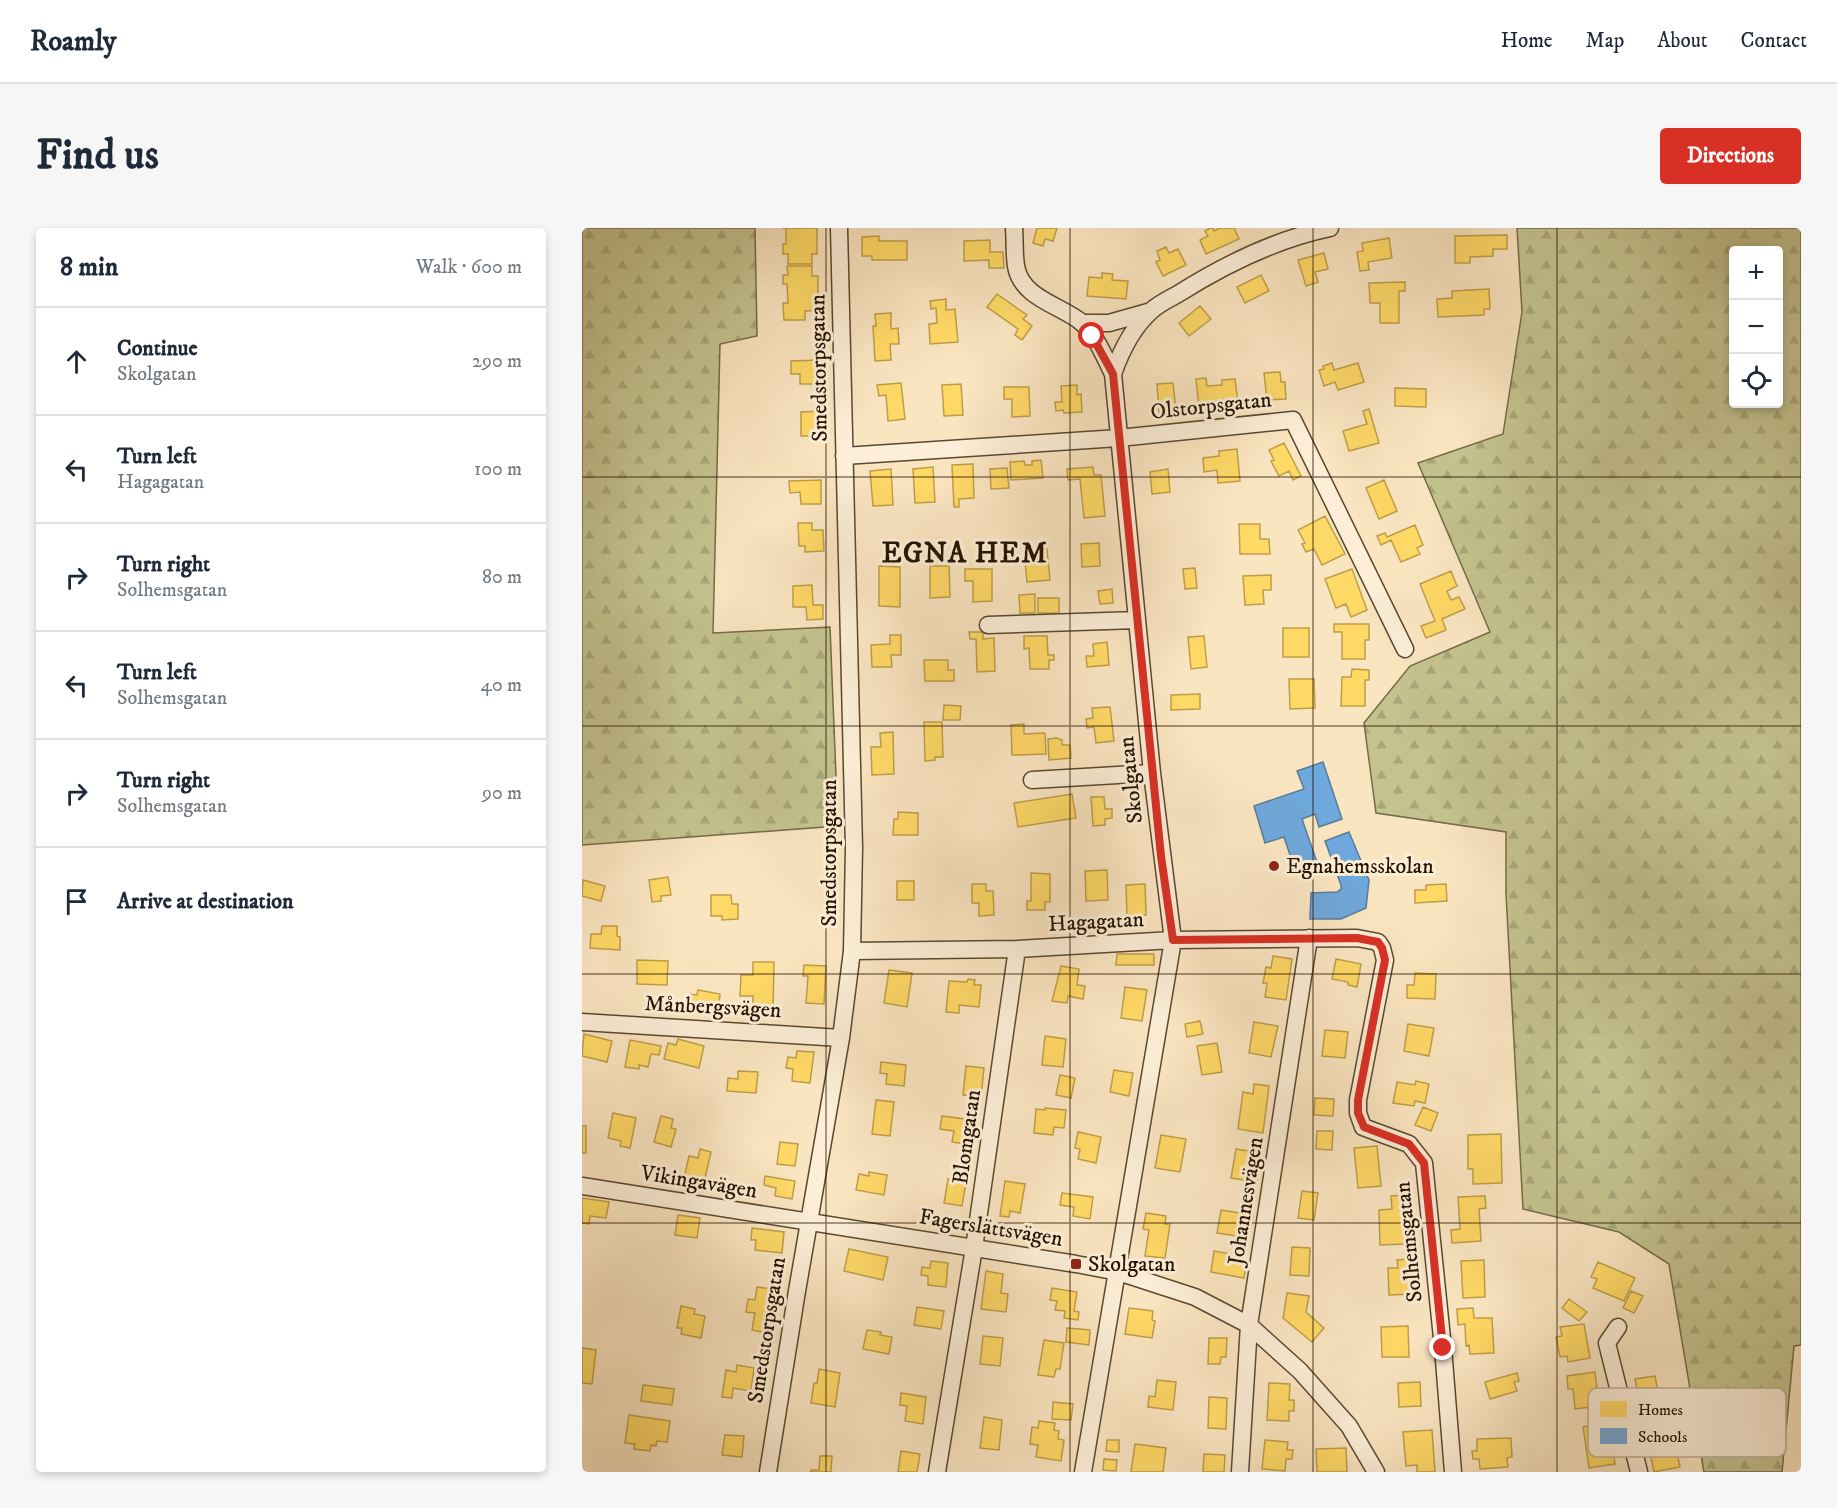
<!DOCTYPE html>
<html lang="en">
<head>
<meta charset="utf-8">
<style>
	:root { --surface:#fff; --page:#f6f6f7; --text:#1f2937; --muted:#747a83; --line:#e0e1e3; --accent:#d93025 }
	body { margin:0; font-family:"IM FELL DW Pica",serif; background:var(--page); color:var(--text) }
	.controls { position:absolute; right:18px; top:18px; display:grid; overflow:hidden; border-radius:6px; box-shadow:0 3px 9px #0003 }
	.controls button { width:54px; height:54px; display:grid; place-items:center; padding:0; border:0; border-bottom:2px solid var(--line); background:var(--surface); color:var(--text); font:30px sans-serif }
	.stop { position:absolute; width:18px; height:18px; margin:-14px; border:4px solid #d93025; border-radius:50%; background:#fff }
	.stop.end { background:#d93025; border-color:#fff; box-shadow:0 2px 6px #0008 }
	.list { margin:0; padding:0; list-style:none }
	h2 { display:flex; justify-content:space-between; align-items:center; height:78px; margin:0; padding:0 24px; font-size:26px }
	h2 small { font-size:20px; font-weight:400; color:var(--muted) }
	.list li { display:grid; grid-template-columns:39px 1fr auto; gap:18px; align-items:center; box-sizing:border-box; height:108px; padding:0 24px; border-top:2px solid var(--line) }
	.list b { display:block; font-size:22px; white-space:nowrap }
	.list p { margin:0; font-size:20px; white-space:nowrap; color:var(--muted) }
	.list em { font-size:20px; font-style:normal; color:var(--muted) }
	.icon { flex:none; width:33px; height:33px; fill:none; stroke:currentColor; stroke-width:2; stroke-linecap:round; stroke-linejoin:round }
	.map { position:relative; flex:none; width:1219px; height:1244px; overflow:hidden; border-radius:6px }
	header { display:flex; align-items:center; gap:36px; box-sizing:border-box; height:84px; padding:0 30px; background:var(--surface); border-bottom:2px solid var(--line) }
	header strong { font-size:28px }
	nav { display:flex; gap:33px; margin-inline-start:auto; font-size:21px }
	.intro { display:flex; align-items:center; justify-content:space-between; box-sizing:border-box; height:144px; padding:0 36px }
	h1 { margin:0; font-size:42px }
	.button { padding:15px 27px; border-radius:6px; background:var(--accent); color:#fff; font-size:21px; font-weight:700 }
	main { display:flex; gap:36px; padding:0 36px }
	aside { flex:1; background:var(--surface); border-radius:6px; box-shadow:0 3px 9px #0003 }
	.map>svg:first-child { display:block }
	.forest { fill:url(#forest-firs); stroke:#746b48; stroke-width:1.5; fill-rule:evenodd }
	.homes { fill:#ffd966; stroke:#be9e47; stroke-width:1.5 }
	.schools { fill:#6fa8dc; stroke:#597b9a; stroke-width:1.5 }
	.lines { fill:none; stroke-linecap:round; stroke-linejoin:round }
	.minor-casing { stroke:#5a4830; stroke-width:19 }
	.minor { stroke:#fceed7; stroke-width:16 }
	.route { stroke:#d93025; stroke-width:8 }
	.grid { fill:none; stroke:#251300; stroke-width:1.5; stroke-opacity:0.55 }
	.poi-dot { fill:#8f2418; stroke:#fceed7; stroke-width:2 }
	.labels { text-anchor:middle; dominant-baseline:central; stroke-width:6; stroke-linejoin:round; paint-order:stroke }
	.street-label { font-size:22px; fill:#251300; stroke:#fceed7 }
	.poi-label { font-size:22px; fill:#251300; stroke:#fceed7; text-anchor:start }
	.district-label { font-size:28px; font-weight:bold; letter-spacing:1.5px; fill:#251300; stroke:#fceed7 }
	.key { fill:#fceed7; stroke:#bcac96; stroke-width:1.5 }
	.key-label { font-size:16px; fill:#251300 }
</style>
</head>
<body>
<header>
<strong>Roamly</strong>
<nav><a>Home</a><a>Map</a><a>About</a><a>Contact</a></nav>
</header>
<div class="intro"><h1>Find us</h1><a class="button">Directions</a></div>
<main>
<aside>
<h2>8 min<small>Walk · 600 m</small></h2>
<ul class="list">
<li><svg class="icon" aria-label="ahead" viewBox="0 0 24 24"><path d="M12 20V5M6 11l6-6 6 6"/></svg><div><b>Continue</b><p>Skolgatan</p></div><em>290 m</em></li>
<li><svg class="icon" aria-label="left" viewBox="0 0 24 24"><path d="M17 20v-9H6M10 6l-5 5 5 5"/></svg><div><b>Turn left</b><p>Hagagatan</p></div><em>100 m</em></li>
<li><svg class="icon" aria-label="right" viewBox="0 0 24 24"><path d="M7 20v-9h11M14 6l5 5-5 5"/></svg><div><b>Turn right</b><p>Solhemsgatan</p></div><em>80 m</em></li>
<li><svg class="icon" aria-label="left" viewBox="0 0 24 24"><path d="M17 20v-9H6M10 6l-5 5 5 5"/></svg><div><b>Turn left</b><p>Solhemsgatan</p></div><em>40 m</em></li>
<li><svg class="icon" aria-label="right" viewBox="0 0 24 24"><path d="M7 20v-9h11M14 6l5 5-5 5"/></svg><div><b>Turn right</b><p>Solhemsgatan</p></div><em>90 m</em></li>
<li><svg class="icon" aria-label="arrive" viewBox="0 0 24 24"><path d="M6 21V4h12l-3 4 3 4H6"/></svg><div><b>Arrive at destination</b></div></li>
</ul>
</aside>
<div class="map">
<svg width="1219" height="1244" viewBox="0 0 1219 1244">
	<defs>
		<pattern id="forest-firs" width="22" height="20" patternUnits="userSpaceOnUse" patternTransform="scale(1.5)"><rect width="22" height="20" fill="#c4c38f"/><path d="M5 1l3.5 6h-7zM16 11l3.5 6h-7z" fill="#a8a77a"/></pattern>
	</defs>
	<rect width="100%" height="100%" fill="#fae5c1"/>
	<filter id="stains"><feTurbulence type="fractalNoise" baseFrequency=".00333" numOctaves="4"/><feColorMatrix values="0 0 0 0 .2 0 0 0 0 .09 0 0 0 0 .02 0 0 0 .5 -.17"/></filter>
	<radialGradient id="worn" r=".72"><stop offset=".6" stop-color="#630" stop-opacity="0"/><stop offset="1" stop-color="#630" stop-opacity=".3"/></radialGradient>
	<!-- forest -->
	<path class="forest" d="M0,0H173L175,108L138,116L131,405L248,399L256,598L0,617Z
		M935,0H1219V1117L1212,1118L1200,1244H1122L1087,1036L1037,1004L941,981L924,666V604L794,585L782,495L828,438L908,404L836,235L921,206L940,84ZM1152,22H1196V176H1152Z"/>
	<!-- homes -->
	<path class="homes" d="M200,0H235V26H230V36H206V26H201V16H204V0Z
		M455,0H475L471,13L463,11L461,18L451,15Z
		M628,0H631L632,3L638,0H652L657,11L624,26L618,12L626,8L623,3Z
		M925,7V21H911V28L888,29V35H873V8Z
		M297,8V13H325V32H290V28H280V9Z
		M807,10L810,30L786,34L787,42L778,43L775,24L781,23L780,15Z
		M408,12V24H421L422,40H407V32L382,33V13Z
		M584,19L587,25L596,21L604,37L581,48L574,34L578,32L575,23Z
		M742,25L746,41L733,44L736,54L724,58L716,32Z
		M205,38H230V48H236V82L223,83V92H202L201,75H206L205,56H201V47H206Z
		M520,45L531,46L530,52L546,53L544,71L505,68L507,49L520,50Z
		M679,47L687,63L663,75L655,59Z
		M823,54V63H817V95H798V75H788L787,55Z
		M907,61L908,81H902V87L856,89L855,71L870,70V63Z
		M415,66L445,87L441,91L450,98L440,112L433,107L436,101L405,79Z
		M364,71V82L373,81L376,114L348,116L347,96L355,95L354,80L349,81L348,73Z
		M618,78L629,91L607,108L597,95Z
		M309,85V101L316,100L317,116H308L309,132L293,133L291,98H294L293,86Z
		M238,132L239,156H218V146H209V133Z
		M750,135L752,142L776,135L782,154L756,162L753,154L742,158L737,142L742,141L741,138Z
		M698,144L699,154H703L704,171L685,172L682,145Z
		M624,150L625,158L640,157V152L653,151L656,174L617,179L614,151Z
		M319,155L323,191L306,193L304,167L297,168L295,157Z
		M591,155L594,183L577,184L575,156Z
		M379,156L381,187L362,188L360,157Z
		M495,157V167L499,166L500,184L482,185L481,182L474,183L473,174H480L479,158Z
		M422,159H447L448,188L430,189V171H422Z
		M813,160L844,161V179L813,178Z
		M787,181L797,215L767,223L761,203L785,196L781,183Z
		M239,183L240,208H219V184Z
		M702,215L719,248L711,252L707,243L697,248L689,233L692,232L687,222Z
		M655,221L658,253L636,255L635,242L622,244L621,230L637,228V223Z
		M459,232L461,250L429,252L428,234L442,233L443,237H450V233Z
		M391,236L392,270L377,271V279H372L370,237Z
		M351,239L353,274L333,275L331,241Z
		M511,239L512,247H519L523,288L502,290L498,251L486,252L485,241Z
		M425,240L427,260L409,261L408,241Z
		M309,241L311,277L291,278L288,243Z
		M586,241L588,264L570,266L568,244Z
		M239,252V276H219L218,264L208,265L207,253Z
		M802,252L815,283L797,291L784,260Z
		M743,288L763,326L740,337L732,321L724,324L720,316L723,315L716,302Z
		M216,295H230V302H241L242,323L223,324V318H217Z
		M657,296H678V311H687L688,326H658Z
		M833,297L841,317L835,320L838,326L819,334L809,312L799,317L795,308L803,305L805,309Z
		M517,315L518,338L500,339L499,316Z
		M465,321L468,352L445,354L442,323Z
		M297,338L318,339V379L297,378Z
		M348,338H367L368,369L348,370Z
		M613,340L615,360L603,361L601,341Z
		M383,341H410V373L391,374V353H383Z
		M770,341L785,382L769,389L764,376L754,380L743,351Z
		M869,343L875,358L865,363L869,372L877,369L883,381L860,391L864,402L844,410L839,398L853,393L838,356Z
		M689,347V362H681L682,376L663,377L661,348Z
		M230,357L231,377H241V391L225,392L224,379H211V358Z
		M530,361L531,375L518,376L516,363Z
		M453,366V385H438L437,367Z
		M456,370H477V385H456Z
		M752,396H787V412H783V431H760V404H752Z
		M701,400H727V429H701Z
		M387,404H401V411L412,410L413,443L395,444L394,411H388Z
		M308,407H319V427H309L310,439H290L289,417L308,416Z
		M442,408H465L466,427H472V432H467V441H448L447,420L442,421Z
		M622,408L625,439L609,441L606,409Z
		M525,414L527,437L505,439L504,428H512L511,416Z
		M342,432H366V442H372V453H343Z
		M770,441L787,442V452H783V478H759L760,449H769Z
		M707,451H732L733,480L708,481Z
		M618,466V481L589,482V467Z
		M362,477L379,478L378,492H361Z
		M528,479L532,513L514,515L512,499L505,500L504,491L511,490L510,480Z
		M342,494H360L361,529H353V532L343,533Z
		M442,496V506L463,505L464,526L430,527L429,497Z
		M311,504L312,546L290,547L289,519H299L298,505Z
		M475,510L480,512V517H488L489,530L467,532L466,511Z
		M490,566L494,590L436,599L432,575Z
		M509,569H522L523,581H530V590L523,591V597L511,598Z
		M316,584L336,585V607H311L312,591H316Z
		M525,642L526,672L504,673L503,643Z
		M449,645L468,646V674H463V682H445V673H449Z
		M86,649L89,667L79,668V673L70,674L67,652Z
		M1,652L23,658L19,673L0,668Z
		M315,653H332V672H315Z
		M390,656H404V663H411L412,687L397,688V675H390Z
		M563,656L564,687L545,688L544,657Z
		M864,656L865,673L833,675V662H844V657Z
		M129,667H149L150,676H156V691L140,692V688H129Z
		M20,698H35V708L38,709V722L8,720L9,706H19Z
		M535,726H572V737H534Z
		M691,728L710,731L704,772L683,769L685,755H681L684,739L689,740Z
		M754,731L779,736L775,759L766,757V754L750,751Z
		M55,732L86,733L85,757L55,756Z
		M171,734H192L191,782H171V768H158L159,747H171Z
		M222,737L244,738L242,776L224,775L226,748H221Z
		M479,738L497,741L495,757L503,758L501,771L486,768L485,775L470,773Z
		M307,742L330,745L325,779L302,775Z
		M833,745L854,746L853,771L825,770V757H832Z
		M386,751L393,752L392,757H399L397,779L377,777V785L364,784L367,753L385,754Z
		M543,759L565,762L560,793L539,790Z
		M116,762L138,766L136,782L106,776L108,766L115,767Z
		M618,793L621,806L605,809L603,796Z
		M672,794L696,798L689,829L667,825Z
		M826,796L852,800L847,828L822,823Z
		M743,802L766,804L763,830L740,828Z
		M2,806L30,813L25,834L0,828Z
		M463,808L484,811L481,839L460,837Z
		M96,811L122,818L117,840L82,831L86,815L94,817Z
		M48,812L79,818L77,827L69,826L66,839L57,837V841L43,839Z
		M635,815L640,844L620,847L615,818Z
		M215,823L232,824L228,855L210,853L211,841L204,840L206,829L214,830Z
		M299,834L324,837L322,858L304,856L305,846L298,845Z
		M384,838L402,840L399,869L381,867Z
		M532,842L551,845L547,868L528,864Z
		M156,843L176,844L174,865L145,863L146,850L156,851Z
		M478,847L493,850L489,870L474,867Z
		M834,853L847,856L843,875L833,873L832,878L811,875L815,854L833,857Z
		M672,856L687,858L681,905L656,901L661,864L671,866Z
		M733,870L752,871L751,888L732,887Z
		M294,872L312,874L308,908L290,906Z
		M841,879L856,885L849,903L833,897Z
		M463,880L484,882L482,900L472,899L471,907L452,905L454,881L463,882Z
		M31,885L54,890L48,920L38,918L39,913L26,910Z
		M79,888L91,891L89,900L94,901L89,919L72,914Z
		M360,888L391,892L388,917L370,914L372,903L358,901Z
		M0,898H4V925H0Z
		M735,903H751L750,922L734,921Z
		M496,904L519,909L514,935L496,931L498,921L493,920Z
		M919,906L920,955L891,956V941H886V907Z
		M579,907L604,911L598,944L573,940Z
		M198,914L216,916L213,938L195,936Z
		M795,918L799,958L776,960L772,920Z
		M118,921L129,924L122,954L102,950L107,928L116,930Z
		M654,921L680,925L675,954L649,950Z
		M287,944L305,947L302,967L274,962L277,946L287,948Z
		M183,948L213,953L210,971L193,968L194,960L182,957Z
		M366,951L384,954L380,978L362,975Z
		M423,953L443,956L438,985L428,983L427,989L418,988Z
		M720,963L736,965L732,992L716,990Z
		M480,965L511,969L508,991L491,988L492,979L478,977Z
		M825,967V983H822L824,1016L798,1017L797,982L810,981L809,968Z
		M903,968L904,980L897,981L899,1013L870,1015L869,1002L878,1001L876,969Z
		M0,970L27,974L24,990L8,988L7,996L0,995Z
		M639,982L671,987L668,1003L663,1002L662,1009L635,1005Z
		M564,985L584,988L583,996H588L583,1030L563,1028L567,1002L561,1001Z
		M96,987L118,990L115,1010L93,1007Z
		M170,1000L202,1004L200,1025L173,1022L174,1012H169Z
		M710,1019L728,1020L727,1048L708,1047Z
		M267,1021L306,1029L301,1052L262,1043Z
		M632,1023L660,1028L658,1036L664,1037L662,1050L629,1044Z
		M828,1031L830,1066L807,1067L806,1040H816L815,1032Z
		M902,1032L903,1069L881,1070L879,1033Z
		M349,1033L366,1035L364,1059L346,1057V1048L339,1047L340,1039L348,1040Z
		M1016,1034L1053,1050L1042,1073L1011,1060L1015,1051L1009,1049Z
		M404,1043L421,1046L419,1065L426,1066L424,1084L399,1081Z
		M175,1059L190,1061L188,1071L191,1072L185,1105L170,1102L173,1085L164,1084L166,1071L173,1072Z
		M470,1060L495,1064L492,1083L497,1084L496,1092L482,1090L483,1083L473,1082L475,1073L468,1072Z
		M1049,1063L1061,1068L1052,1085L1041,1080Z
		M705,1065L727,1068L724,1084L742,1100L730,1114L701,1090Z
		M987,1071L1005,1084L997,1093L980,1080Z
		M99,1078L113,1081L112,1086L123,1088L119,1110L99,1106L100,1100H95Z
		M335,1079L362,1083L359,1101L332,1097Z
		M547,1080L571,1083L570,1092L573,1093L570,1110L543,1106Z
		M891,1080L892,1090H910L912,1125L888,1126L887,1117L884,1118L883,1096L876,1097L875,1081Z
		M1002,1096L1008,1130L986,1134L985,1128L978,1129L974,1109L980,1108L978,1099Z
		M826,1098L827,1129H800L799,1099Z
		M485,1100L508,1102L507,1117L484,1114Z
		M285,1102L299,1104L298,1107L310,1109L307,1126L281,1121Z
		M401,1108L421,1110L418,1138L398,1136Z
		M627,1110H645L644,1129H639L638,1136H626Z
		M462,1112L482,1115L478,1141H474L472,1149L456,1147Z
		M0,1120L14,1122L10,1156L0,1155Z
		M155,1137L172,1140L169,1163L151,1160L150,1170L140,1169L144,1142L154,1144Z
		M237,1141L258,1145L253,1179L229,1175L232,1155H235Z
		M1013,1144L1017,1178L993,1181L991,1161H986L985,1148Z
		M935,1145L937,1153L932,1154L935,1163L908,1171L903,1154Z
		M1073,1148L1077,1169L1085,1168L1087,1178L1079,1179L1082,1192L1061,1196L1053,1151Z
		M575,1152L594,1154L591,1182L566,1179L567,1168L573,1169Z
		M838,1154L839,1178L817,1179L816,1155Z
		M687,1155L708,1156L707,1172H712V1183H707V1193L685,1192Z
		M61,1157L92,1161L90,1177L59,1173Z
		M319,1165L344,1169L341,1196L323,1193L325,1178L318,1177Z
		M627,1169L645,1170L644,1201L626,1200Z
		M471,1174L491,1176L489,1192L470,1191Z
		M47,1187L88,1193L85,1214L75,1213L74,1218L69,1217L68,1223L52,1221L53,1216L43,1215Z
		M402,1189L420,1192L417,1222L398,1220Z
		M457,1193L473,1195L472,1202L477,1203L476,1211L482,1212L479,1233L454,1229L456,1217L448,1216L450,1199L456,1200Z
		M1027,1195L1033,1236L1007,1240L1001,1199Z
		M1090,1200L1098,1239L1072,1244L1064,1205Z
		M850,1202L853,1244H835V1237L824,1238L821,1204Z
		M143,1207L162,1208L160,1229L140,1227Z
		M929,1210L930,1229L925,1230L926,1239L898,1241L897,1231H891L890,1223H895V1211Z
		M525,1212H537V1224L524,1223Z
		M683,1212L706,1214L705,1222H711L710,1231H704L703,1243L680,1241Z
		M553,1216L584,1220L581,1244H549Z
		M764,1220L765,1244H735L734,1221Z
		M319,1223L338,1226L335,1244H316Z
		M622,1226L643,1227L642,1244H621Z
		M238,1228H250L249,1244H228L229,1242H237Z
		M522,1231L535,1232L534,1243L521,1242Z"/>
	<!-- schools -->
	<path class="schools" d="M741,534L760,591L737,599L733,586L720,591L735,634L713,642L702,609L683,615L672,578L722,561L715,543Z
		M767,604L787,652L784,680L759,691H728L729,665L755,664L759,661V657L743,613Z"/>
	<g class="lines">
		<!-- minor casing -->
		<g class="minor-casing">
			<path id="minor" d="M432,0C433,12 432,25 434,38C439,70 478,77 499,94C514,107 523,130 531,146L570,545L591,712L501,1244
				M500,95H527L566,84
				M531,146C539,123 550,100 569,83C576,76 587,71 596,66C642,37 695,11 748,0
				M262,228L537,210L711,192L823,421
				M406,397L555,392
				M450,552L570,545
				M270,723L435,721L591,712L775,710L796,714L800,720L803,732L776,872V885L781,899L827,916L842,935L861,1120L871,1244
				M0,794L259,810
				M0,958L494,1036L536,1044L613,1069L667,1097L718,1143L767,1198L794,1244
				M1036,1099L1025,1115L1057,1244
				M186,1244L215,1063L259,810L270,723L272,620L257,0
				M355,1244L392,1020L435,721
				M658,1244L667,1097L727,710"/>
		</g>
		<!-- minor -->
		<use href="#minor" class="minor"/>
	</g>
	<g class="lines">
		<!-- route -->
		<path class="route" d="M510,108L531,146L579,628L591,712L775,710L796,714L800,720L803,732L776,872V885L782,899L827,916L842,935L861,1120"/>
	</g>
	<!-- grid -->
	<path class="grid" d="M244,0V1244M488,0V1244M731,0V1244M975,0V1244M0,249H1219M0,498H1219M0,746H1219M0,995H1219"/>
	<!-- markers -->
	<g class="poi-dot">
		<circle cx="692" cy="638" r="6"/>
		<rect x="488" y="1030" width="12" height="12" rx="3"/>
	</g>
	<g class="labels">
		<!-- street labels -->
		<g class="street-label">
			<text transform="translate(237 140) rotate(-91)">Smedstorpsgatan</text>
			<text transform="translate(629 178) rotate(-6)">Olstorpsgatan</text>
			<text transform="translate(549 552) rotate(-96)">Skolgatan</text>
			<text transform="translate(247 625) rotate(-90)">Smedstorpsgatan</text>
			<text transform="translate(514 694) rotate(-3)">Hagagatan</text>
			<text transform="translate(131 779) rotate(3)">Månbergsvägen</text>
			<text transform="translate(385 909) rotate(-82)">Blomgatan</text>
			<text transform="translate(117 954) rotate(9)">Vikingavägen</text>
			<text transform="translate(664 973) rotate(-81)">Johannesvägen</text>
			<text transform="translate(409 1000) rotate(9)">Fagerslättsvägen</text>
			<text transform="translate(827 1014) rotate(-96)">Solhemsgatan</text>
			<text transform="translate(185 1102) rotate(-81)">Smedstorpsgatan</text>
		</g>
		<!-- poi labels -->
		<g class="poi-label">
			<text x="704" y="638">Egnahemsskolan</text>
			<text x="506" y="1036">Skolgatan</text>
		</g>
		<!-- district labels -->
		<g class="district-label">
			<text x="383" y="325">EGNA HEM</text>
		</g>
	</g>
	<!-- legend -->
	<rect x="1006" y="1160" width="198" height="69" rx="9" class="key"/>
	<rect x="1018" y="1173" width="27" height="16" fill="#ffd966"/>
	<rect x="1018" y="1200" width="27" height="16" fill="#6fa8dc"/>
	<g class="key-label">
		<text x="1056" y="1187">Homes</text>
		<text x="1056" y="1214">Schools</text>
	</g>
	<rect width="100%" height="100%" filter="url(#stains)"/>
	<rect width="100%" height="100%" fill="url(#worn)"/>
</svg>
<div class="controls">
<button>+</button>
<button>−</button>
<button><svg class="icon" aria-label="locate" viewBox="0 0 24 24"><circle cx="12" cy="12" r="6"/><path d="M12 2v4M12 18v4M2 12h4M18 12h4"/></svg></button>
</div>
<div class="stop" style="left:510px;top:108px"></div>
<div class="stop end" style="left:861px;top:1120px"></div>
</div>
</main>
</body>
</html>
